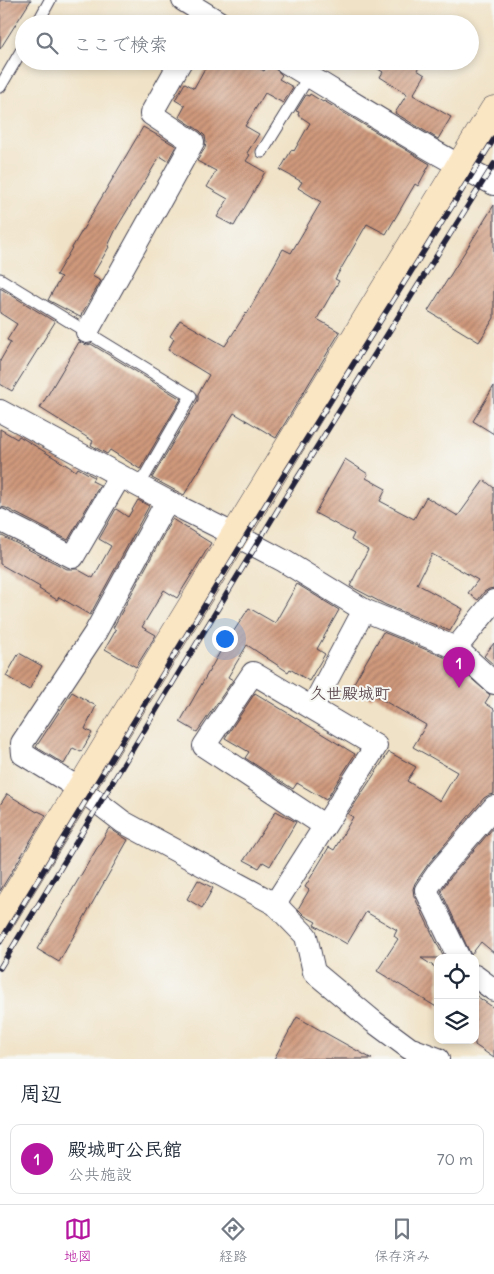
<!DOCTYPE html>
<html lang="ja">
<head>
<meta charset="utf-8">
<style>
	:root { --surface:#fff; --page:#f2f2f3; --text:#1f2937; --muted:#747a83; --line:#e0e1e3; --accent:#b5179e }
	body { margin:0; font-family:Delius,"Klee One",sans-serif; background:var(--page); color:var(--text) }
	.controls { position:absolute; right:15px; bottom:15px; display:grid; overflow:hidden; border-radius:10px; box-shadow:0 2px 8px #0003 }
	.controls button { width:45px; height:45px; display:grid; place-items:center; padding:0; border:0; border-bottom:1px solid var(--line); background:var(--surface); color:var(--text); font:25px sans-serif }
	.you { position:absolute; left:224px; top:638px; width:18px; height:18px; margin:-12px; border:4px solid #fff; border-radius:50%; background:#1a73e8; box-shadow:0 0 0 8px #1a73e833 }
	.badge { display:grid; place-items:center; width:32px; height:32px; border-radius:50%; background:var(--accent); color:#fff; font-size:16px; font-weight:700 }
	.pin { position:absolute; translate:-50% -41px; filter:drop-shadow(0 1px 2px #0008) }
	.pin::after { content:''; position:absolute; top:26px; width:18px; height:15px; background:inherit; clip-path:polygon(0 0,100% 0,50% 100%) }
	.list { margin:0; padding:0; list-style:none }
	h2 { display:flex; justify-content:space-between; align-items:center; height:65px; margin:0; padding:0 20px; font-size:21px }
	h2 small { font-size:16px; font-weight:400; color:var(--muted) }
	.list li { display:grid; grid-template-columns:32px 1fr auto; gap:15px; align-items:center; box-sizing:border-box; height:70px; margin:0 10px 10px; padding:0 10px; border:1px solid var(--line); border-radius:10px }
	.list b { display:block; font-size:19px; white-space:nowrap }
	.list p { margin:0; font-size:16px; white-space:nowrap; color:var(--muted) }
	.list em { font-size:16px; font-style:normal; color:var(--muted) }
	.icon { flex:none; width:28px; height:28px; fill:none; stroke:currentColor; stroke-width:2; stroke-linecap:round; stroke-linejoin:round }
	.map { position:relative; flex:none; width:494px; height:1059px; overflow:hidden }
	.search { position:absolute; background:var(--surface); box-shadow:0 2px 8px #0003; left:15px; right:15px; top:15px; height:55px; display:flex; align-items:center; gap:12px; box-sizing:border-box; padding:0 18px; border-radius:28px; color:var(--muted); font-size:19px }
	.sheet { height:145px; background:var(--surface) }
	nav { display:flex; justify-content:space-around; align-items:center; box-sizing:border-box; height:70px; border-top:1px solid var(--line); background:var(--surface); font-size:14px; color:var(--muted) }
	nav a { display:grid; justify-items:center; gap:2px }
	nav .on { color:var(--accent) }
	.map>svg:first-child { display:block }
	.building { fill:url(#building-hatch) }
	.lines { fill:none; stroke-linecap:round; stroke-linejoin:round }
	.lane-casing { stroke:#413f50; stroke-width:13 }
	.street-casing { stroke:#413f50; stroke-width:24 }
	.secondary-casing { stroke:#413f50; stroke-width:29 }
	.lane { stroke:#fff; stroke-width:11 }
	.street { stroke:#fff; stroke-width:22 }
	.secondary { stroke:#fbe6c4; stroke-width:28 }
	.rail-casing { stroke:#22223b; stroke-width:5.5 }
	.rail { stroke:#f6f6f2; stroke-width:4; stroke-dasharray:11; stroke-linecap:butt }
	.labels { text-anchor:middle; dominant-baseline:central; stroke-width:4; stroke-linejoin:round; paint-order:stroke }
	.neighbourhood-label { font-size:16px; font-weight:bold; fill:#5f4c52; stroke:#f6f6f2 }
</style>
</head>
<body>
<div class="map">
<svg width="494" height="1059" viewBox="0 0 494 1059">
	<defs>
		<pattern id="building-hatch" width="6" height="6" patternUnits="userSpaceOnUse" patternTransform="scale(1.25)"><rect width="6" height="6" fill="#cf997c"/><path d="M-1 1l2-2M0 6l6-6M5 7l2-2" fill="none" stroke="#a87c67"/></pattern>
	</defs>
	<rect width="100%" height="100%" fill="#f6f6f2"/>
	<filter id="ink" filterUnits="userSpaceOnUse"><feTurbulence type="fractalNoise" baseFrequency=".02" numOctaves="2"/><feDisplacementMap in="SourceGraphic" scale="10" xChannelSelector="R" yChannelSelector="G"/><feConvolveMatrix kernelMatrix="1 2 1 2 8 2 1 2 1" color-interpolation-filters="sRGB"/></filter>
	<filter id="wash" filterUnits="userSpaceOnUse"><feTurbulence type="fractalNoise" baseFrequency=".0096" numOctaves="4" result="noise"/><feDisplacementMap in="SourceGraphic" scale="20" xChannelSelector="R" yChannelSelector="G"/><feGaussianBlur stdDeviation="1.12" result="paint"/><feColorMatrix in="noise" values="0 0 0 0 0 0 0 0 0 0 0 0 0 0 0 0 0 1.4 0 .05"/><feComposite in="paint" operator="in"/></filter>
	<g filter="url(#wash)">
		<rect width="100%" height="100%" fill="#f0e2c6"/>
		<g id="blocks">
			<!-- building -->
			<path class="building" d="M0,0H31L0,49Z
				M209,61H248L264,71L269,63L282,75L279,79L293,87L283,103L265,93L245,126L259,134L247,153L250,155L246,161L265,172L234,226L217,217L228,199L207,187L216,171L197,161L205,148L206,142L205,136L200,131L179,117L185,106L175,100L185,83L194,88Z
				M365,61H422L417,70L425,75L413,95L451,117L438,139L395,113L407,94L380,77L383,72Z
				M310,94L323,102L324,101L430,164L418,186L415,184L386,234L367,224L335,279L339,281L317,319L340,332L276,438L234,413L184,495L152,478L198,400V394L209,375L168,350L174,339L170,336L180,320L225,346L246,313L247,314L283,249L291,253L321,202L298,188L302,182L280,170L292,149L294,151L310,123L298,115L299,112L296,111L306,95L309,96Z
				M143,127L176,146L168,161L160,156L116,229L108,246L109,247L92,276L101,281L80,317L48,300L61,277L56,275Z
				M494,205V318L479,342L428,311Z
				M0,288L55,322L12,391L0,384V361L11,342L7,340L17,324L0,313Z
				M79,342L87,345L91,344L181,399L140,469L110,450L107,454L91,445L93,441L40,408Z
				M494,386V434L473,421Z
				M0,429L17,439L19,436L76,471L78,468L94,477L92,481L100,485L68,540L6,508L0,507Z
				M345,459L368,474L366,478L386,489L380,501L414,519L426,497L458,516L484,480L494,488V588L489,589L484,592L478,600L468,593L478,580L432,554L417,584L463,609L450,631L386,605L350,586L368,550L351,540L354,534L315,513Z
				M138,500L149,506L90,615L59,597L57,600L39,589L40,587L0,564V535L67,569H77L93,578L111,546L99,539L116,509L128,517Z
				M172,519L211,543L177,598L164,590L142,627L156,635L136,667L105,649L116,630L113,628Z
				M297,584L339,610L317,649L325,654L309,681L290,669L288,672L247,645L228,677L233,680L197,732L180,722L220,652L249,608L275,623Z
				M383,632L449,659L490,695L485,703L494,709V794L489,795L484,798L429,863L415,883L413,889L414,896L444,958H421L438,969V1008L377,971L398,939L394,936L397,930L366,912L347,944L314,925L316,922L305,916L298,909L309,890L305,887L329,847L334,850L353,817L348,814L389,752L416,767L407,781L440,801L457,772L413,747L426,725L374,695L371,699L351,688Z
				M494,643V665L484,656Z
				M19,653L42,666L29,690L6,676Z
				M72,692L96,706L85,729L92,733L81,752L73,748L64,764L36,747Z
				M255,693L355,754L326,800L297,783L293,789L245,758L249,752L225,738Z
				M7,794L37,812L38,811L46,815L0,891V805Z
				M276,811L296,822L270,866L263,862L259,868L244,860Z
				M494,827V953L481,942L471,955L441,891L449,879Z
				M109,828L128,840L59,962L37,949Z
				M198,880L213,888L202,908L187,899Z
				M475,995L494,1008V1058L475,1045Z
				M297,1017L372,1059H274Z"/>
		</g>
	</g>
	<g filter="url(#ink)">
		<use href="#blocks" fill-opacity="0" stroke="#413f50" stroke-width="1"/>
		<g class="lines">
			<!-- lane casing -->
			<g class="lane-casing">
				<path id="lane" d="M37,24L50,0
					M0,87L24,46
					M262,152L309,76
					M0,279L191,396L139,486"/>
			</g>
			<!-- street casing -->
			<g class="street-casing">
				<path id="street" d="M183,0L222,24
					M284,61C354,103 422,147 494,184
					M87,332L193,142L151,114L181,61
					M0,411L167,501L235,535L284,561L364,610L456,648L494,683
					M167,501L95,633L22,743L23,754L80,789L123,822L275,904L306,936L314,972L374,1022L409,1048L438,1059
					M0,520L73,557L120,476
					M456,648L494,601
					M312,708L364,610
					M275,904L376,746L253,673L204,746L325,826
					M459,958L426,890L439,871L494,807
					M475,976L494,990"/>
			</g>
			<!-- secondary casing -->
			<g class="secondary-casing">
				<path id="secondary" d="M0,921L494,110"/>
			</g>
			<!-- lane -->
			<use href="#lane" class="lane"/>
			<!-- street -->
			<use href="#street" class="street"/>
			<!-- secondary -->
			<use href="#secondary" class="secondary"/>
			<!-- rail casing -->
			<g class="rail-casing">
				<path id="rail" d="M0,942L272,494L494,139
					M0,968L283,501L494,164"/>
			</g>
			<!-- rail -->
			<use href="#rail" class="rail"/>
		</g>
	</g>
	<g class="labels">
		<!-- neighbourhood labels -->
		<g class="neighbourhood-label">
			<text x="350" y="693">久世殿城町</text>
		</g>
	</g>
</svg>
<div class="controls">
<button><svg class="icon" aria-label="locate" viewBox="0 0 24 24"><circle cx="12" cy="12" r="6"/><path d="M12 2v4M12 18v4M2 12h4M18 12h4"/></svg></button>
<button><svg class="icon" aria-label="layers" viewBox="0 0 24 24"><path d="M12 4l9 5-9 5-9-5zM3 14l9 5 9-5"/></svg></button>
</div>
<div class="you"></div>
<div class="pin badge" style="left:459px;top:688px">1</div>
<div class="search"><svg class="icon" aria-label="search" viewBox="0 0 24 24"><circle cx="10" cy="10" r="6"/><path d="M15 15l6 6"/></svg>ここで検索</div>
</div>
<section class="sheet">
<h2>周辺<small></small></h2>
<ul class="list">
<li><span class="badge">1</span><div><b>殿城町公民館</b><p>公共施設</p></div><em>70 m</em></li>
</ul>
</section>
<nav>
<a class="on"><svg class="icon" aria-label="map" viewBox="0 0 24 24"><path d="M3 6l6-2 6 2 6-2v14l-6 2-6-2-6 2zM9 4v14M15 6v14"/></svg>地図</a>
<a><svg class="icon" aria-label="directions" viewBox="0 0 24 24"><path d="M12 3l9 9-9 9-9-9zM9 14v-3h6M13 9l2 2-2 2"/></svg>経路</a>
<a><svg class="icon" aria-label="saved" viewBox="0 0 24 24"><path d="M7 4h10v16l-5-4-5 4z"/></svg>保存済み</a>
</nav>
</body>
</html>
